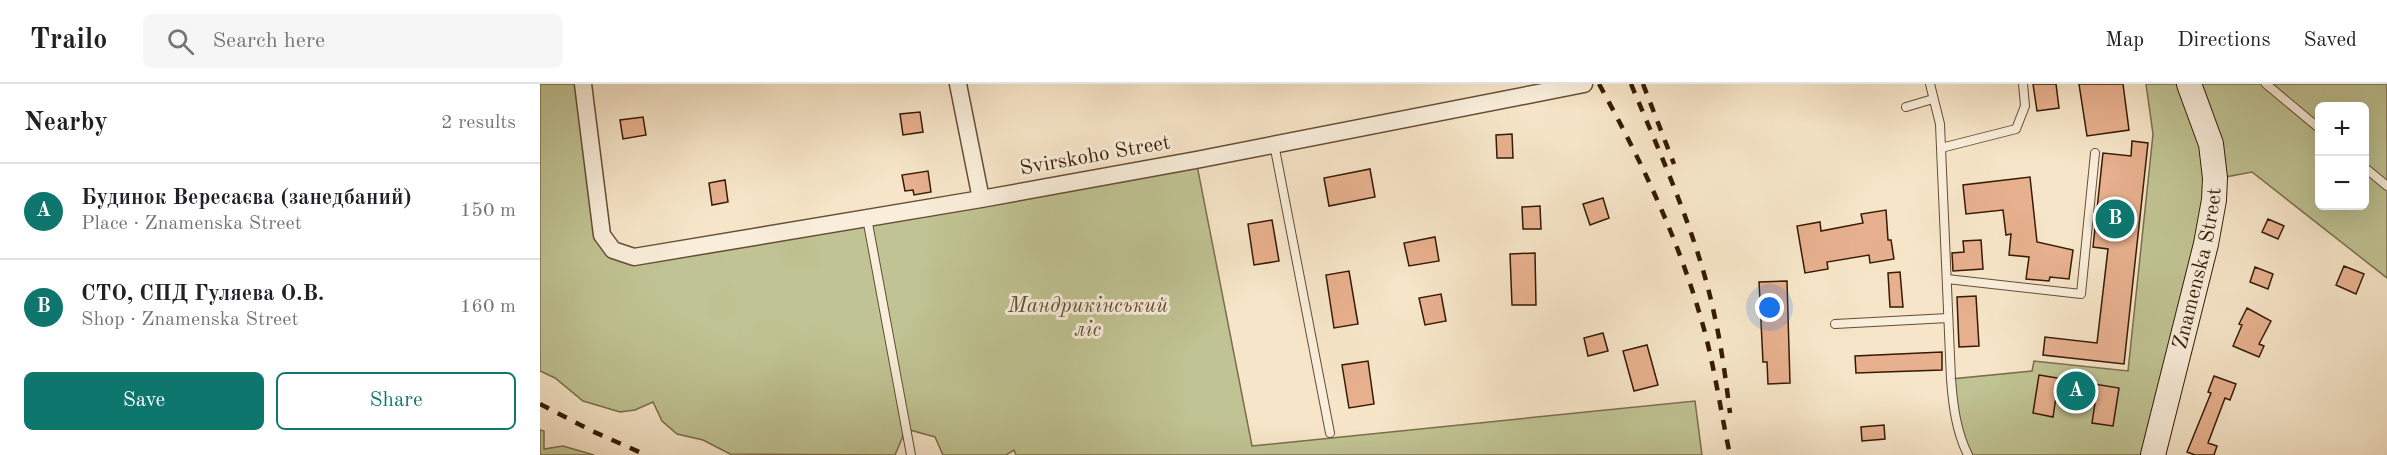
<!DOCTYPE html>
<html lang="en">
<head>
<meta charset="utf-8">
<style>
	:root { --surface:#fff; --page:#f6f6f6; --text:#202124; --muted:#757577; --line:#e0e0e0; --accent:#0f766e }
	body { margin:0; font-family:"Old Standard TT",serif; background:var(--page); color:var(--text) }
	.controls { position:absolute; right:18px; top:18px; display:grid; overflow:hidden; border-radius:9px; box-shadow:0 6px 24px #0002 }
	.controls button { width:54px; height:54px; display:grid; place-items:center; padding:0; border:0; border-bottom:2px solid var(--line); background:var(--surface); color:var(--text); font:30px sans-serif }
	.you { position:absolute; left:1230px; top:224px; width:21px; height:21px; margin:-15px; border:4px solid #fff; border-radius:50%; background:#1a73e8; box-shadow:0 0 0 9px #1a73e833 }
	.badge { display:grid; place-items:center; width:39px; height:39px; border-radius:50%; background:var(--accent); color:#fff; font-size:20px; font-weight:700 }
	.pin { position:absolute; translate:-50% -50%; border:3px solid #fff; box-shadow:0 2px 6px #0006 }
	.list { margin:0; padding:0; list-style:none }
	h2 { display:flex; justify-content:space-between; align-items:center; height:78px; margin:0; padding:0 24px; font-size:26px }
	h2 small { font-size:20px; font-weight:400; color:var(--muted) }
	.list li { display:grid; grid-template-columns:39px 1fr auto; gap:18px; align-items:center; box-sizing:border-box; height:96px; padding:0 24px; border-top:2px solid var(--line) }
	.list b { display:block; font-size:22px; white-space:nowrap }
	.list p { margin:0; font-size:20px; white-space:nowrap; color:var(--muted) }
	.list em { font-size:20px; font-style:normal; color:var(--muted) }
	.actions { display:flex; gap:12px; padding:18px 24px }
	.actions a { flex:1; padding:14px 0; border:2px solid var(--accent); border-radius:9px; text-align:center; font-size:21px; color:var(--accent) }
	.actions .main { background:var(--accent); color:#fff }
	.icon { flex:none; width:33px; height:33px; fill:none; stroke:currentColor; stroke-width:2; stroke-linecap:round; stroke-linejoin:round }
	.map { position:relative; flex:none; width:1847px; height:371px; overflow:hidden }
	header { display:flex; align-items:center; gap:36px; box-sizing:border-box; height:84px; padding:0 30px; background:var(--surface); border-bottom:2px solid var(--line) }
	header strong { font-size:28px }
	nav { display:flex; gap:33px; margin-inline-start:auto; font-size:21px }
	.search { width:420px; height:54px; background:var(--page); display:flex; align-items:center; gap:15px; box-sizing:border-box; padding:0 21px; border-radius:9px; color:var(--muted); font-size:22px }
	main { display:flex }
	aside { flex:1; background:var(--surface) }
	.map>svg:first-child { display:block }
	.green { fill:#c0c393; stroke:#7b6e4c; stroke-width:1.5; fill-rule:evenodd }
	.building { fill:#e7b08e; stroke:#361a04; stroke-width:1.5 }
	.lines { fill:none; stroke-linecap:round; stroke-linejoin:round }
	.lane-casing { stroke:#664d35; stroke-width:10 }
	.street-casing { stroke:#664d35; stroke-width:19 }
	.secondary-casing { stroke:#361a04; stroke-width:26 }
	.lane { stroke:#f9eedb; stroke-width:8 }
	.street { stroke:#f9eedb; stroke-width:16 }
	.secondary { stroke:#f9eedb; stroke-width:24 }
	.rail { stroke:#361a04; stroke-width:4.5; stroke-dasharray:10 10; stroke-linecap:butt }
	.labels { text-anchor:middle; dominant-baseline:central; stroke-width:6; stroke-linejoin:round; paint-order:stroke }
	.street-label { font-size:21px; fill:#361a04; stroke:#f9eedb }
	.park-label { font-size:21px; font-style:italic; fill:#5f4d2f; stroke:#f9eedb }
</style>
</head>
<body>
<header>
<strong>Trailo</strong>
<div class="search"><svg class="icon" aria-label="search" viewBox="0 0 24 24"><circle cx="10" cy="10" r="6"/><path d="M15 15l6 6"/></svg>Search here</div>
<nav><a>Map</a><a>Directions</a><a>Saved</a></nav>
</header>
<main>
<aside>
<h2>Nearby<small>2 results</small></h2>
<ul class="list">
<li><span class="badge">A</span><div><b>Будинок Вересаєва (занедбаний)</b><p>Place · Znamenska Street</p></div><em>150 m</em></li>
<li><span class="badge">B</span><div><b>СТО, СПД Гуляева О.В.</b><p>Shop · Znamenska Street</p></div><em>160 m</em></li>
</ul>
<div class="actions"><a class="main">Save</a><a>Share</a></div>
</aside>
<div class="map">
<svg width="1847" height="371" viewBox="0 0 1847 371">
	<rect width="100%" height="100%" fill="#f6e5c8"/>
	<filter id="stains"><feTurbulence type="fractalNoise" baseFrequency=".00333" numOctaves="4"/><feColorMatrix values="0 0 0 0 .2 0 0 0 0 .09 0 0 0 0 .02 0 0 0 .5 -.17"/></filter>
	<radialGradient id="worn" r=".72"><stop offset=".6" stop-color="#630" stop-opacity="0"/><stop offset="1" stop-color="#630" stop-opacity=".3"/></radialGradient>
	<!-- green -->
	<path class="green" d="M0,0H43L62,151L94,173L656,76L712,362L1155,317L1162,371H476L474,366L466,371H403L395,353L366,345L355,371L190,370L163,356L137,350L122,337L113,318L95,326L80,328L43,317L15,294L0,287Z
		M1606,0H1847V194L1712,88L1675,95L1613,371H1428L1411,295L1492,287L1494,277L1588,287L1613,50ZM1780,22H1824V122H1780Z
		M0,346L4,347V365L23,362L54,371H0Z"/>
	<!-- building -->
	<path class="building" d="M1493,0H1516L1519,24L1497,27Z
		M1539,0H1583L1589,46L1547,52Z
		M380,28L383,48L363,51L360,30Z
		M103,33L106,51L83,55L80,36Z
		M972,50L973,74H957L956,51Z
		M1592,57L1608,59L1584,280L1503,271L1505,253L1557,259L1568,165L1553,163L1563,69L1591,72Z
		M830,85L835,113L789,122L784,94Z
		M388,87L391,108L374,111L373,106L365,107L362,91Z
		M1490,93L1497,158L1533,166L1529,195L1510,193L1509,197L1486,195L1489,173L1469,171L1471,150L1466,151L1463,126L1426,130L1423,101Z
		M185,96L188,118L172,121L169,99Z
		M1063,114L1069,134L1050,141L1043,120Z
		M1000,122L1001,145H983L982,123Z
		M1346,126L1348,156H1351L1354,175L1330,179L1329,171L1287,178L1288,185L1265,189L1257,142L1280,138L1281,147L1323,139L1321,130Z
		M1728,135L1744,142L1738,155L1722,148Z
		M732,136L739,177L714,181L708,140Z
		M895,153L899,177L869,182L864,159Z
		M1441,156L1443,185L1413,187L1412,169L1424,168L1423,157Z
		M995,169L996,221H972L970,170Z
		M1804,182L1824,190L1816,210L1796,201Z
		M1715,183L1733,190L1728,205L1710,198Z
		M809,187L818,240L794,244L786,191Z
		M1360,188L1363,223H1350L1348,189Z
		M1247,197L1250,299L1228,300L1227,278H1223L1219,198Z
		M901,210L906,237L885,241L879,214Z
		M1436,212L1439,262L1419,263L1417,213Z
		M1707,224L1731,237L1719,260L1724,262L1719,273L1693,262L1702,241L1699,240Z
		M1063,249L1068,267L1048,272L1044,254Z
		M1107,261L1118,301L1094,307L1083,267Z
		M1402,268V286L1316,289L1315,272Z
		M828,277L834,320L809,324L802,281Z
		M1499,291L1579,304L1573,342L1552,339L1555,319L1516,313L1513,333L1493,329Z
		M1674,292L1696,300L1690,316L1685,314L1668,359L1677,362L1674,371H1655L1647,368L1671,309L1668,308Z
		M1344,341L1345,355L1322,357L1321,343Z"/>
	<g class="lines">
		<!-- lane casing -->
		<g class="lane-casing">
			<path id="lane" d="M1390,0L1400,40L1401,64
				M1726,0L1780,45
				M1366,23L1393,15
				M734,60L790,349
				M1824,83L1847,102
				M327,134L371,371
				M1407,195L1541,210L1555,69
				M1295,240L1408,234
				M1428,371C1416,347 1413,321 1411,295L1401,64L1476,45L1485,22L1483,0"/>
		</g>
		<!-- street casing -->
		<g class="street-casing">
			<path id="street" d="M43,0L62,151L73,166L94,173L441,115L656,76L1044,0
				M418,0L441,115"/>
		</g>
		<!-- secondary casing -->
		<g class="secondary-casing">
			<g id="secondary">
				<path id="s1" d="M1613,371L1666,160L1674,116L1675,94L1671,60L1649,0"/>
			</g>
		</g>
		<!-- lane -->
		<use href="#lane" class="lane"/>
		<!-- street -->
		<use href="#street" class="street"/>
		<!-- secondary -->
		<use href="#secondary" class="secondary"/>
		<!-- rail -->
		<path class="rail" d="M1059,0C1102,78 1140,158 1164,245C1175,286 1181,329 1190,371
			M1091,0C1122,74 1159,155 1175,234C1182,265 1186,298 1190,329
			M1103,0L1134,80
			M0,320L52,347L106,371"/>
	</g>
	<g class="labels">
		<!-- street labels -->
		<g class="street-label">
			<text transform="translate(555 72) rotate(-10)">Svirskoho Street</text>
			<text stroke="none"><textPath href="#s1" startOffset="192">Znamenska Street</textPath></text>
		</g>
		<!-- park labels -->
		<g class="park-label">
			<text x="548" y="222">Мандрикінський<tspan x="548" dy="24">ліс</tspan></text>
		</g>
	</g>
	<rect width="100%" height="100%" filter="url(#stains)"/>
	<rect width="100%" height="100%" fill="url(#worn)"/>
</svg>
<div class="controls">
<button>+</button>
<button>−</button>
</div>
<div class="you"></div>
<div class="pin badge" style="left:1536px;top:307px">A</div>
<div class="pin badge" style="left:1575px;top:135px">B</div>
</div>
</main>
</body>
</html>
